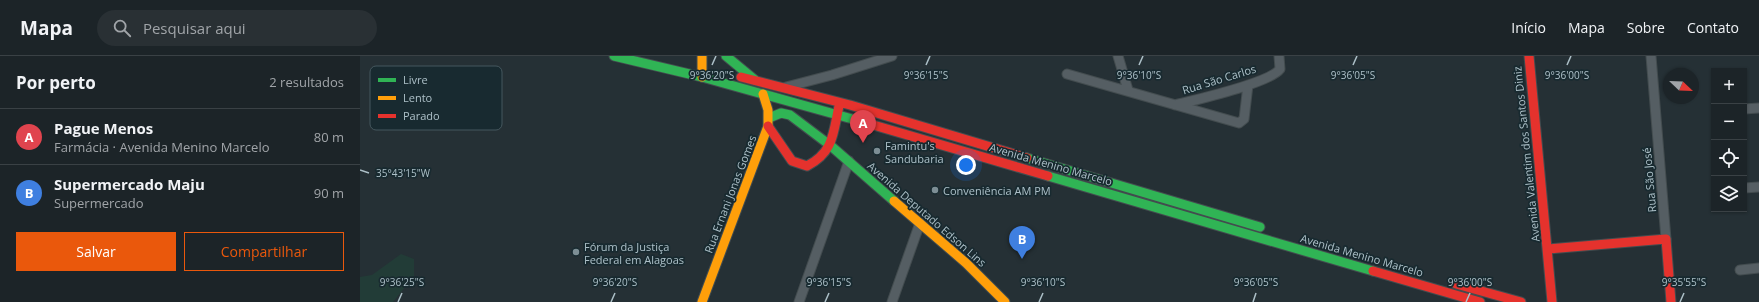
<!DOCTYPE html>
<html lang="pt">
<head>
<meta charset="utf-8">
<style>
	:root { --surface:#1c2428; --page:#293034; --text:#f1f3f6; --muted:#a0a4a8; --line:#3a4145; --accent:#ea580c }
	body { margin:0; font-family:"Open Sans",sans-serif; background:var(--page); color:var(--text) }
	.controls { position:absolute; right:12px; top:12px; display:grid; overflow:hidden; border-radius:0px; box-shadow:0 1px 3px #0004 }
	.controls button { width:36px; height:36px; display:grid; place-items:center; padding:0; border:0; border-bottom:1px solid var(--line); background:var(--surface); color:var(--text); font:20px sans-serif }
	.compass { position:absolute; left:1303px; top:12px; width:36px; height:36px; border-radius:50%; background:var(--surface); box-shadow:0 1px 3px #0004; rotate:113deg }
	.you { position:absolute; left:606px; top:109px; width:14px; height:14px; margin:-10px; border:3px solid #fff; border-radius:50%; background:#1a73e8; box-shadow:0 0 0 6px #1a73e833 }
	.badge { display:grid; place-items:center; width:26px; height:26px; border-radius:50%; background:var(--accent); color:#fff; font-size:13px; font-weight:700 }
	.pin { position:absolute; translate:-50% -33px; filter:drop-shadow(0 1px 2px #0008) }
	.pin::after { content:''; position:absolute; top:21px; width:14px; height:12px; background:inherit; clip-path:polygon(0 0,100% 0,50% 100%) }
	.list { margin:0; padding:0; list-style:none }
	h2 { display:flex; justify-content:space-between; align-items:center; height:52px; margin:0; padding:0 16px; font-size:17px }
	h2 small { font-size:13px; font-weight:400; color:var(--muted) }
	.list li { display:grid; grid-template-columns:26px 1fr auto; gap:12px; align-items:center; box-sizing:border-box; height:56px; padding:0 16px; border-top:1px solid var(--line) }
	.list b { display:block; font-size:15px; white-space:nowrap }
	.list p { margin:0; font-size:13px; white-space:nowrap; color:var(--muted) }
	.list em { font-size:13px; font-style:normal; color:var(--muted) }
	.actions { display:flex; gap:8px; padding:12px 16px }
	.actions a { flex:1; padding:9px 0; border:1px solid var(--accent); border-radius:0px; text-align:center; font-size:14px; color:var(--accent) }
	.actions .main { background:var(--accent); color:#fff }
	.icon { flex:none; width:22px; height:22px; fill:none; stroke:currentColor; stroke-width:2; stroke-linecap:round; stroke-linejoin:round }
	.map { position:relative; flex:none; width:1399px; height:246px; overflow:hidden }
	header { display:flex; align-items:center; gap:24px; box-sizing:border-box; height:56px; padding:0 20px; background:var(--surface); border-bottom:1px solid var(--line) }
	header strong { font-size:19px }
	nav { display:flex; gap:22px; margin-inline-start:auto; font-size:14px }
	.search { width:280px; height:36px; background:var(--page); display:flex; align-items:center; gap:10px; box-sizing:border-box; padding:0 14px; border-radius:22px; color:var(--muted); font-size:15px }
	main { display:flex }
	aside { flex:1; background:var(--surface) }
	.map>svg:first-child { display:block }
	.green { fill:#223c37 }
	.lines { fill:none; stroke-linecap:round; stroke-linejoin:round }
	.street-casing { stroke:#434c4f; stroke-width:11 }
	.fast-casing { stroke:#434c4f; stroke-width:11 }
	.slow-casing { stroke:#434c4f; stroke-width:11 }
	.jam-casing { stroke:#434c4f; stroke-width:11 }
	.street { stroke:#555e63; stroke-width:9 }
	.fast { stroke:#30b455; stroke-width:9 }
	.slow { stroke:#ff9f0a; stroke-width:9 }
	.jam { stroke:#e5322d; stroke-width:9 }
	.ticks { fill:none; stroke:#adc0c8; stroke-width:1.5 }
	.poi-dot { fill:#7d8e95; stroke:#182a30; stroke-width:1.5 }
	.labels { text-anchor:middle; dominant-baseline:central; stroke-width:3.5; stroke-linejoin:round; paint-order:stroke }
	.street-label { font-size:11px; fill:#adc0c8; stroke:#182a30 }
	.poi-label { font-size:11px; fill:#adc0c8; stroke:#182a30; text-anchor:start }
	.key { fill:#182a30; stroke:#45575e; stroke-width:1 }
	.key-label { font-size:11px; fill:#adc0c8 }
	.ticks-label { font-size:10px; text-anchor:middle; fill:#adc0c8; stroke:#182a30; stroke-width:3.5; stroke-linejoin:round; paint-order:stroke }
</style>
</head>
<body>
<header>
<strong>Mapa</strong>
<div class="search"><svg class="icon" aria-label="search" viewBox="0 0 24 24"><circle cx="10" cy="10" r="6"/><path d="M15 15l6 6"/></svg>Pesquisar aqui</div>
<nav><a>Início</a><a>Mapa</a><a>Sobre</a><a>Contato</a></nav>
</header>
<main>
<aside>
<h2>Por perto<small>2 resultados</small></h2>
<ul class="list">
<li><span class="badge" style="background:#e0444e">A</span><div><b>Pague Menos</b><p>Farmácia · Avenida Menino Marcelo</p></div><em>80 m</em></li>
<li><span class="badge" style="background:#3f7fe0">B</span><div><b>Supermercado Maju</b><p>Supermercado</p></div><em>90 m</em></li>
</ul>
<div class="actions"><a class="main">Salvar</a><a>Compartilhar</a></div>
</aside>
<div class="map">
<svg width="1399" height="246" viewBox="0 0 1399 246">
	<rect width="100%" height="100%" fill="#253035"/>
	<!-- green -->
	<path class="green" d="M41,198L54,203V220L33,246H0V221L12,219Z"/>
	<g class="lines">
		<!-- street casing -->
		<g class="street-casing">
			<path id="street" d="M758,0L768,34
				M1291,0L1306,183
				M707,18L879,67L884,63L888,29
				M426,31L472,19L532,0
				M815,49C835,44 910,27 920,13L919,0
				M1384,53L1399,52
				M1384,132L1399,131
				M1380,214L1399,212
				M439,246L489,105
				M532,246L560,167"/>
		</g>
		<!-- fast casing -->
		<g class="fast-casing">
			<path id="fast" d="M254,0L342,21L503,66
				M366,0L395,24
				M409,62L421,57L430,59L471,90L534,145
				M667,102L900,171
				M688,120L1013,215"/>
		</g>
		<!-- slow casing -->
		<g class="slow-casing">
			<path id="slow" d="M342,0V21
				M534,145L606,207L645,246
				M342,246L408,70V54L403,38"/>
		</g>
		<!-- jam casing -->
		<g class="jam-casing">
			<path id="jam" d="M1169,0L1192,246
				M381,21L490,49L667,102
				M503,66L688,120
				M408,70L432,105L447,110C474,96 473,77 479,50
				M1188,193L1306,183L1311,246
				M1013,215L1120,246
				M1096,228L1161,246"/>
		</g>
		<!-- street -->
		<use href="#street" class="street"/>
		<!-- fast -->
		<use href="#fast" class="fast"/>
		<!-- slow -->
		<use href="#slow" class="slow"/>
		<!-- jam -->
		<use href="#jam" class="jam"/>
	</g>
	<!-- ticks -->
	<path class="ticks" d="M352,9L356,0M566,9L570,0M779,9L783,0M993,9L997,0M1207,9L1211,0M0,114L9,117M38,246L42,237M251,246L255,237M465,246L469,237M679,246L683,237M893,246L896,237M1106,246L1110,237M1320,246L1324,237"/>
	<!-- markers -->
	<g class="poi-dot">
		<circle cx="517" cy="95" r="4"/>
		<circle cx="575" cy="134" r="4"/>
		<circle cx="216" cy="196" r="4"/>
	</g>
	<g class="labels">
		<!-- street labels -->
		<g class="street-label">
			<text transform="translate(859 23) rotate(-17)">Rua São Carlos</text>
			<text transform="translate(1166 98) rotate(-96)">Avenida Valentim dos Santos Diniz</text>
			<text transform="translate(691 108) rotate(16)">Avenida Menino Marcelo</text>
			<text transform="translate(1289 124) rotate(-95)">Rua São José</text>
			<text transform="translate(370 138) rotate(-69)">Rua Ernani Jonas Gomes</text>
			<text transform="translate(567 158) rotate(41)">Avenida Deputado Edson Lins</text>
			<text transform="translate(1002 199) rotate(16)">Avenida Menino Marcelo</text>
		</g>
		<!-- poi labels -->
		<g class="poi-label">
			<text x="525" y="89">Famintu's<tspan x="525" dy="13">Sandubaria</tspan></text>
			<text x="583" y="134">Conveniência AM PM</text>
			<text x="224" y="190">Fórum da Justiça<tspan x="224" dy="13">Federal em Alagoas</tspan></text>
		</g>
	</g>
	<!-- legend -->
	<rect x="10" y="10" width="132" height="64" rx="6" class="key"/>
	<rect x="18" y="22" width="18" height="4" fill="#30b455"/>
	<rect x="18" y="40" width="18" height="4" fill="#ff9f0a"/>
	<rect x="18" y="58" width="18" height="4" fill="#e5322d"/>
	<g class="key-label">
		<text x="43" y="28">Livre</text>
		<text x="43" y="46">Lento</text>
		<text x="43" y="64">Parado</text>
	</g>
	<g class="ticks-label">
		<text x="352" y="23">9°36'20"S</text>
		<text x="566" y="23">9°36'15"S</text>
		<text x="779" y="23">9°36'10"S</text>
		<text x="993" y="23">9°36'05"S</text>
		<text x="1207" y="23">9°36'00"S</text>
		<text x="43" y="121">35°43'15"W</text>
		<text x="42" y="230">9°36'25"S</text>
		<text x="255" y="230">9°36'20"S</text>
		<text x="469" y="230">9°36'15"S</text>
		<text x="683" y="230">9°36'10"S</text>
		<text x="896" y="230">9°36'05"S</text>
		<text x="1110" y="230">9°36'00"S</text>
		<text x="1324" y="230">9°35'55"S</text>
	</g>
</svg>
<div class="controls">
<button>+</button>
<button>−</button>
<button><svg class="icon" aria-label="locate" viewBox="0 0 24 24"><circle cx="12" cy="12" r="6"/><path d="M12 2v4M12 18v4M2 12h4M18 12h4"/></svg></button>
<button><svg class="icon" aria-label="layers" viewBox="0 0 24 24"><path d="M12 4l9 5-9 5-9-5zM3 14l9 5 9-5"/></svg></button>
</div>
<svg class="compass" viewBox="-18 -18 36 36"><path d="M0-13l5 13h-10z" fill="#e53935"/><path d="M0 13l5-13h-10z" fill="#a0a4a8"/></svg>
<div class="you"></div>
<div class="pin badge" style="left:503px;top:87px;background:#e0444e">A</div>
<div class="pin badge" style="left:662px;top:203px;background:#3f7fe0">B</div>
</div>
</main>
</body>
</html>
